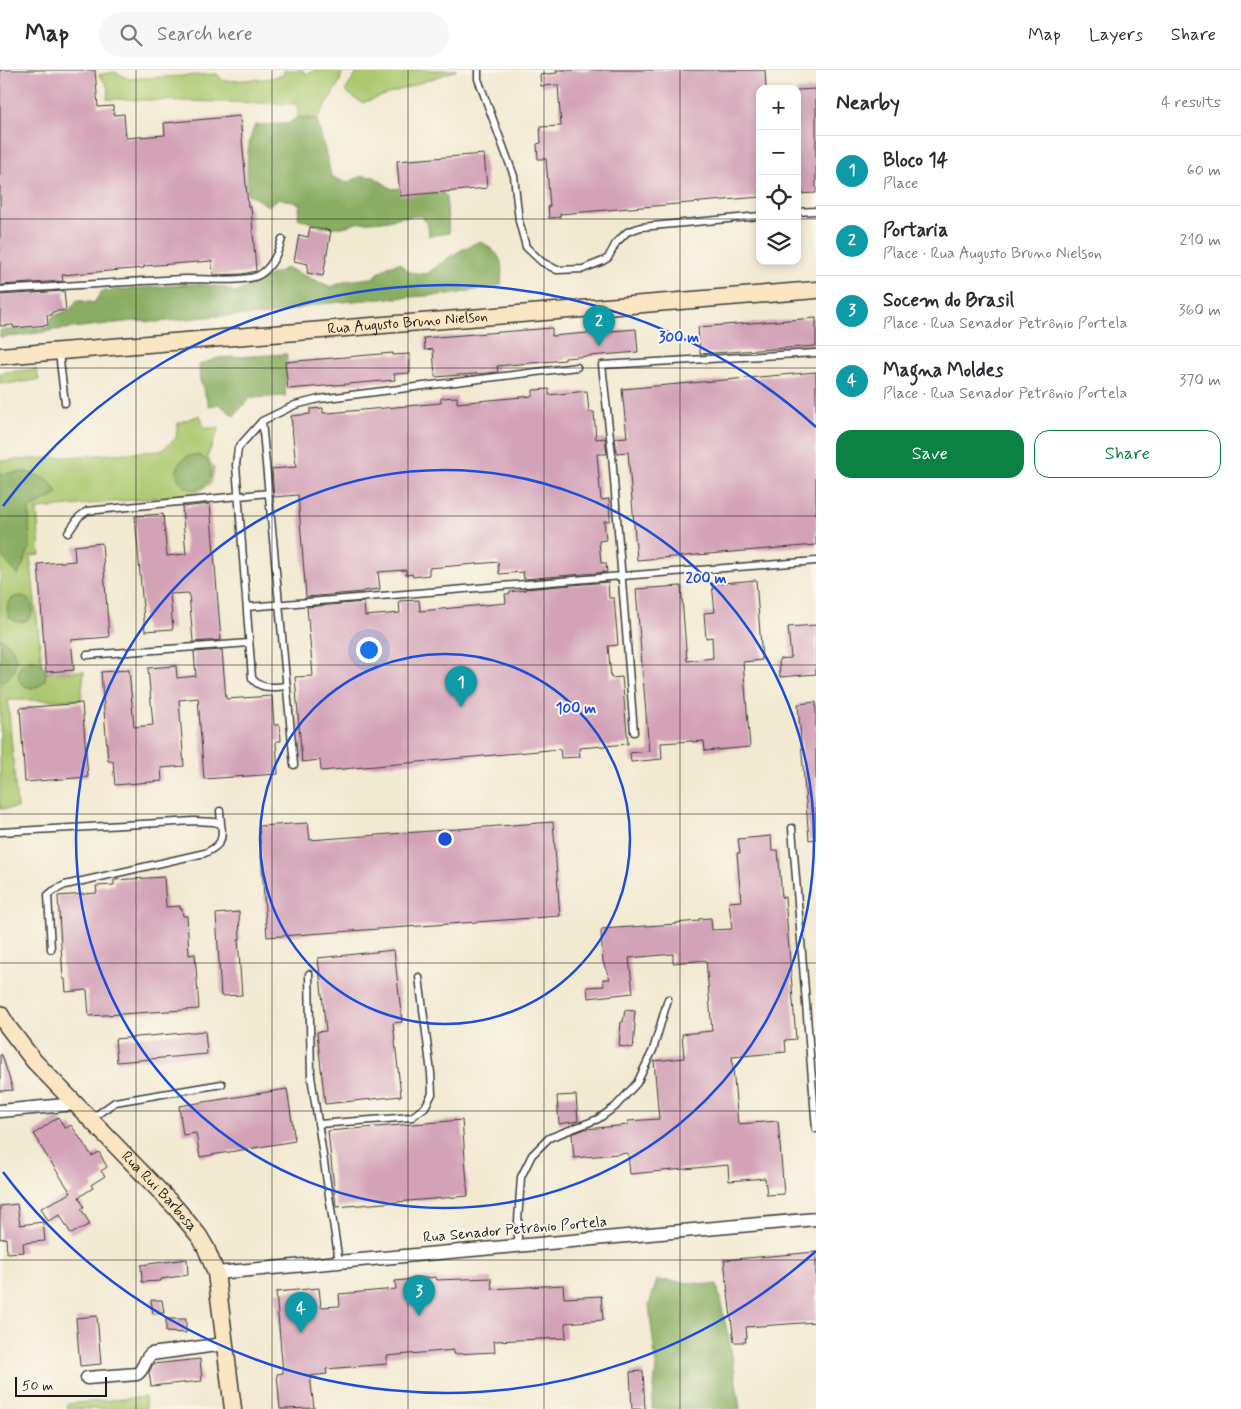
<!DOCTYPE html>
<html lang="en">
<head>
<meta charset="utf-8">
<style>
	:root { --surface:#fff; --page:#f7f7f7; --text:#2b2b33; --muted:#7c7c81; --line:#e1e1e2; --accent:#0b8043 }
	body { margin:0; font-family:Mynerve,sans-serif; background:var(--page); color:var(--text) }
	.controls { position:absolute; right:15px; top:15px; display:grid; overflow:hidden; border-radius:10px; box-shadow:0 2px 8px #0003 }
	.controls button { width:45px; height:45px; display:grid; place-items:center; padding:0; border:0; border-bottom:1px solid var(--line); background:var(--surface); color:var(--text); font:25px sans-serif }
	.scale { position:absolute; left:15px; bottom:12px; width:92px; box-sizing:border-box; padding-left:5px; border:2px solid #1c1c1c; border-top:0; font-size:14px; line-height:18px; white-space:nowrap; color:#1c1c1c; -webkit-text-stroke:4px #fbf7ec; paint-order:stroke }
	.you { position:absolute; left:368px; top:579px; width:18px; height:18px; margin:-12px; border:4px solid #fff; border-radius:50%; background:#1a73e8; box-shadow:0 0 0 8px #1a73e833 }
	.badge { display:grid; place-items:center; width:32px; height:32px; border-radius:50%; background:var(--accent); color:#fff; font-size:16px; font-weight:700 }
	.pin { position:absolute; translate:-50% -41px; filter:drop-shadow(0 1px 2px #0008) }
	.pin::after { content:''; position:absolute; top:26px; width:18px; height:15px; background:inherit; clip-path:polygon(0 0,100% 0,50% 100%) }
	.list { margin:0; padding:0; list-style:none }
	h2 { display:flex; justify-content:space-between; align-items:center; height:65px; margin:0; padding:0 20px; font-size:21px }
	h2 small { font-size:16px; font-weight:400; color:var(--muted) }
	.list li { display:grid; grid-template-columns:32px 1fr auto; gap:15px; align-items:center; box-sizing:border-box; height:70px; padding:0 20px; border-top:1px solid var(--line) }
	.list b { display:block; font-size:19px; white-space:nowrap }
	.list p { margin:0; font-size:16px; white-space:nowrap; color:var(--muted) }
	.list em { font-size:16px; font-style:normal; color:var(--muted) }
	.actions { display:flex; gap:10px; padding:15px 20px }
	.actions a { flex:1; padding:11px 0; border:1px solid var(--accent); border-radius:15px; text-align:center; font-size:18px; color:var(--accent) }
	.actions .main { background:var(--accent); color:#fff }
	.icon { flex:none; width:28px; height:28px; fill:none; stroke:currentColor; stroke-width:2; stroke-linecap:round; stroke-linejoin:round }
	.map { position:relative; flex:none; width:816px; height:1339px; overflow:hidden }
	header { display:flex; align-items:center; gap:30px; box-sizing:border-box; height:70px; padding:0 25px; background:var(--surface); border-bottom:1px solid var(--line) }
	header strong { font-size:24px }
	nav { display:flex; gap:28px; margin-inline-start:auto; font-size:18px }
	.search { width:350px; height:45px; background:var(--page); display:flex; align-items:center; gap:12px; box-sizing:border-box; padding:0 18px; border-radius:28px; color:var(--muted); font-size:19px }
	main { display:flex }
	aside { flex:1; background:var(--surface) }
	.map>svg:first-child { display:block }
	.green { fill:#acc970; stroke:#647246 }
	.forest { fill:#89ad62; stroke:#52643f }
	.building { fill:#d3a2b7 }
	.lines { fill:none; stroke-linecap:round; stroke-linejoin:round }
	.lane-casing { stroke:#3c3b37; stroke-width:9 }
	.street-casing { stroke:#3c3b37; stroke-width:15 }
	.secondary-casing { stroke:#3c3b37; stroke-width:19 }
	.lane { stroke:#fff; stroke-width:6 }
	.street { stroke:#fff; stroke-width:12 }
	.secondary { stroke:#fbe6c4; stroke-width:16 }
	.grid { fill:none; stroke:#1c1c1c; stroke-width:1; stroke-opacity:0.55 }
	.ring { fill:none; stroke:#1d4ed8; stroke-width:2.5 }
	.labels { text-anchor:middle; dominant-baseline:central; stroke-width:4; stroke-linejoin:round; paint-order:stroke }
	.street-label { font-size:15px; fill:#1c1c1c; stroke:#fbf7ec }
	.centre { fill:#1d4ed8; stroke:#fbf7ec; stroke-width:2.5 }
	.ring-label { font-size:15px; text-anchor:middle; font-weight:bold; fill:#1d4ed8; stroke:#fbf7ec; stroke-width:4; stroke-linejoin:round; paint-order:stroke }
</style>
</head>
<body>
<header>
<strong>Map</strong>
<div class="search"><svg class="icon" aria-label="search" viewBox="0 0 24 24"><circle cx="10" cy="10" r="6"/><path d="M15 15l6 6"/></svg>Search here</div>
<nav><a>Map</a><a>Layers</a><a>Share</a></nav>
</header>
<main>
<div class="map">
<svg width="816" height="1339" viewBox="0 0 816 1339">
	<rect width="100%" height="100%" fill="#fbf7ec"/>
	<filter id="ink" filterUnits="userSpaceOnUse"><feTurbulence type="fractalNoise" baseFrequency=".02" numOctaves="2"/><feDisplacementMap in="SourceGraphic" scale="10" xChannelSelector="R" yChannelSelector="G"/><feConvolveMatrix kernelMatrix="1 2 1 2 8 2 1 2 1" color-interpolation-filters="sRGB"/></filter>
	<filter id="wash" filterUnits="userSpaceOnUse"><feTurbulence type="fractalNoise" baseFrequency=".0096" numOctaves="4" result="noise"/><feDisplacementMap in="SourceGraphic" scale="20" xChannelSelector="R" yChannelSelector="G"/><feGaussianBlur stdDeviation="1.12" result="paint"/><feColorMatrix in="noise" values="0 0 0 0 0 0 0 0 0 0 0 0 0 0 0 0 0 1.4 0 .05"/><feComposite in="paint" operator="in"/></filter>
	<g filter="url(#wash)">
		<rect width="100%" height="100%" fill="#f2e9d1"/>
		<!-- green -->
		<path class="green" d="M284,0H303L305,4L316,0H342L340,11L317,49L298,47L297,34L107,29C110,17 107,14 98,5L115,2L129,9L217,4L223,11L266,9L284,5Z
			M359,0H457L362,33L345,21Z
			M36,299L39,310L0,314V303Z
			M200,345L204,358H219L207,387L214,399L211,413L195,424L37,439L40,485L30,486L43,603L84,601L81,630H8L17,738L0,739V391L161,381L176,368L178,353Z
			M145,1327L146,1339H68L67,1334Z"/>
		<!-- forest -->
		<path class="forest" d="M298,47L317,49C321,69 328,87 331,106L346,113L362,106L374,107L392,119L433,114L446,126L449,163L429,166L428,156L422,146L401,147L383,151L356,153L343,157H322L298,148L300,134L279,128L268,136L248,124C247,101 245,77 255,55L287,54Z
			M481,171C502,187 503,187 501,215L454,224L365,230L319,234L269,245L217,246L157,252L133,251L55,260L19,266L0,267V260L49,257L52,247L71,239L77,230L94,233L102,221L194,214L223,217L236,223L266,207L287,198L331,217L346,211L372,208L388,196L399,193L409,202L427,204C444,190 460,179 481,171Z
			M287,284L285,326L250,328L234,346L219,334L209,336L200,310L199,295L218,288Z
			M177 402a17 17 0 1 1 34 0a17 17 0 1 1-34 0Z
			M26,402L48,409L58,424L29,439L30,478L18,505L0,484V404Z
			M7 539a13 13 0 1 1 26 0a13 13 0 1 1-26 0Z
			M0,568C20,577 22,604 0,612Z
			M18 604a14 14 0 1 1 28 0a14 14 0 1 1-28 0Z
			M657,1210L717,1215L731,1279L740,1339H652L656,1296L649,1235Z"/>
		<g id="blocks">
			<!-- building -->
			<path class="building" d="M0,0H95L98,37L113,36L114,45L124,44L126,68L165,65L164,53L240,46L248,137H251L256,201L242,204L213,205L212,191L144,196V198L62,205L63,211L0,215Z
				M556,0H765L766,19H760V127L560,144V147L549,148L548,136H550L546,89H538L537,74L541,73L540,57L561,56L558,15L541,16L540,5L557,3Z
				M816,19V123L797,124V20Z
				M484,84L487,118L400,126L397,91Z
				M310,157L331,161L323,206L307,203L308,194L294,191L299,165L308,167Z
				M64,221L66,240L52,242V245H47L48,255L14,258L13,255L0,256V225Z
				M816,248V276L700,284L698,257Z
				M552,258V266L636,259L638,282L565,288V290L497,296L498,302L435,307L433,279L425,280L424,268Z
				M393,283V285L410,284V303L394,304L395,310L288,319L285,292Z
				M816,302V475L637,490L628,382L617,383L615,368L627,367L622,319Z
				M549,319V325L587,321L589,342H594L596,369L605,368L607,384H597L601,430L609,429L610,451H604L606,470L599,471L601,493H606L607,502L524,509L523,502L499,504L498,492L429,498V505L413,507L412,504L406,505V500L378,502L380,519L363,521V522L306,527L298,425L274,427L272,399L296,397L291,346L310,344V339L323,338V343H328L441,333V328L457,327V333L533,326V320Z
				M210,434L221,570L193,572L189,523L170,524L173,559L145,561L135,446L163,444L167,486L186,484L182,437Z
				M102,473L109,567L71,570L74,600L46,602L38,494L75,491L74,476Z
				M756,510L762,590L743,592L750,677L705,681L704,671L693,672V671L661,673L662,689L631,692L630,683L649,681L636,519L681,516L687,591L713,588L712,567L706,568L704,543L715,542L712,514Z
				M608,512L609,528H614L618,575L608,576L611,608L622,607L628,674L579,678L580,687L561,688L560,679L321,701L320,690L302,692L295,607L313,606L307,537L364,532L365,546L400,543L399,531L419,530L420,541L506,533L505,524H510V522L525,520V519Z
				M816,555V604L780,607L779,589L791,588L788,557Z
				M222,580L226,629L272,626L274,655H280L281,671H276L278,704L204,709L198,628L179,630L184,696L161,698L162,711L115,715L113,691H108L101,602L129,600L134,657L153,655L148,598L176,596L177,608L196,606L194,582Z
				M816,632V769L809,770L798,634Z
				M82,633L88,707L25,712L20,638Z
				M553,752L560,846L267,867L259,756L308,753L310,770Z
				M771,766L772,781L778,780L782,828L785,827L796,969L785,970L786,982L732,987L738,1054L778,1051L784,1124L767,1125L765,1108L729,1111L728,1095L630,1104L628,1083L574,1088L572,1064L586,1059L628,1055V1051L659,1049L654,991L684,988L682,964L712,961L706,890L673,893V884L629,888L633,923L588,928L587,917L604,916L603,909H610L603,892L601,862L602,859L676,854V853L699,851L698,849L711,848L712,860L732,859L729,832L741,831L737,783H740L738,769Z
				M164,807L166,837L180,836V839H182L183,846H187L189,885L195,884L199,939L89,946L87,920L66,922L65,909H63L58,826L97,823L96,816L114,815V810Z
				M239,842L240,870H238L242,925L221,926L216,844Z
				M394,880L402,952L393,953L401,1026L325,1034L317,962L326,961L318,888Z
				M625,940L635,941L634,953L635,954L633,978L619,976L621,952H623Z
				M205,961L207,984L117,992L115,969Z
				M0,985H2L13,1020L0,1021Z
				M287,1019L295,1071L200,1087L196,1063L183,1065L179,1036Z
				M576,1025L578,1051L559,1054L557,1026Z
				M58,1047L64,1057L66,1058L71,1055L92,1086L99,1082L107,1097L101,1101L105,1106L91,1115L93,1118L79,1127L84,1137L81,1139L90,1154L71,1164L60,1145L48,1151L41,1138L71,1123L39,1074L40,1073L34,1064Z
				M462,1050L468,1126L336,1137L328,1061Z
				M17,1134L20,1155L43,1152L45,1171L23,1173L24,1182L7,1183L6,1168L0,1169V1136Z
				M816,1182V1252L746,1257L747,1268H745L746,1272H734L724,1190Z
				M187,1189L188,1205L161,1209V1211L142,1212L141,1195Z
				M436,1207L437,1210L491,1208L492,1219L563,1215L564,1228L601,1226L603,1250L565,1253L566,1268L494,1271L495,1282L454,1284V1280L387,1286V1294L326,1299L327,1304L310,1306L314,1338L280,1339L277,1304L283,1303L276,1222L319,1218L321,1237L340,1236L339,1224L396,1219L395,1211Z
				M151,1230H162L164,1243L153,1244Z
				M97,1246L101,1294L80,1296L76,1248Z
				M166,1249H186V1263L166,1262Z
				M200,1289L202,1311L151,1316L149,1302L153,1294Z
				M643,1301L645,1339H632L630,1302Z"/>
		</g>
	</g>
	<g filter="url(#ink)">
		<use href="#blocks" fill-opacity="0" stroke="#3c3b37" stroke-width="1"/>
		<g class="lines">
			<!-- lane casing -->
			<g class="lane-casing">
				<path id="lane" d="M478,0V9L514,106L519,151L526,177L542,192L557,200L583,199L603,191L608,188L616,173L627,162L641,157L760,146
					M797,142L816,141
					M0,220C62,217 125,211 188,209C204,209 243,212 257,206C271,200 278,183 282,169
					M59,283L65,333
					M262,351L294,695
					M68,463L79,447L87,441L269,423
					M247,537L622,506L816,491
					M87,585L249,573
					M287,616C273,617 260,620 252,608L236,395L238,378L262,351L295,335L319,329L577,297
					M634,662L612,385L602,295L816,283
					M220,741L221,754
					M792,758L816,1059
					M0,762L194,751L214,752L221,754C224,770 220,776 205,783L65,815L53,821L48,825L51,879
					M309,904L311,1006L339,1192
					M91,1049L115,1032L222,1014
					M318,1054L412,1047L425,1037L432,1024L431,1003L419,907
					M518,1176V1151L521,1107L532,1085L549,1068L598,1049L615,1037L637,1013L653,980L668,929"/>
			</g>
			<!-- street casing -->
			<g class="street-casing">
				<path id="street" d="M0,1041L76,1034
					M216,1203L816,1149
					M87,1308L137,1304C145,1299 144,1289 151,1284L224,1274"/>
			</g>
			<!-- secondary casing -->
			<g class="secondary-casing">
				<g id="secondary">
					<path id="s1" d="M0,286L816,220"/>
					<path id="s2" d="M0,944L8,957L34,991L176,1138L199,1166L206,1178L216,1203L233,1339"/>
				</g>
			</g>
			<!-- lane -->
			<use href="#lane" class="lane"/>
			<!-- street -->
			<use href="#street" class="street"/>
			<!-- secondary -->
			<use href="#secondary" class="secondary"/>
		</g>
	</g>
	<!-- grid -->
	<path class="grid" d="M136,0V1339M272,0V1339M408,0V1339M544,0V1339M680,0V1339M0,149H760M797,149H816M0,298H816M0,446H816M0,595H816M0,744H816M0,893H816M0,1041H816M0,1190H816"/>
	<!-- distance rings -->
	<g class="ring">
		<circle cx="445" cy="769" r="185"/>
		<circle cx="445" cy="769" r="369"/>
		<path d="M816 1181A554 554 0 0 1 3 1102M3 436A554 554 0 0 1 816 357"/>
	</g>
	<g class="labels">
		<!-- street labels -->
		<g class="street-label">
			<text stroke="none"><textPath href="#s1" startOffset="409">Rua Augusto Bruno Nielson</textPath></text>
			<text stroke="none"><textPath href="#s2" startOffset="239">Rua Rui Barbosa</textPath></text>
			<text transform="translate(515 1160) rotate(-5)">Rua Senador Petrônio Portela</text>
		</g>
	</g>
	<circle cx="445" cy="769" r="8" class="centre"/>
	<g class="ring-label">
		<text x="679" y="272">300 m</text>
		<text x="706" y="513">200 m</text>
		<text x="576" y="643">100 m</text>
	</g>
</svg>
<div class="controls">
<button>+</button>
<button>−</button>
<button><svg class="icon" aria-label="locate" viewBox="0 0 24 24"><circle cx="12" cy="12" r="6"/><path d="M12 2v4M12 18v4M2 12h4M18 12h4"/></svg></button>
<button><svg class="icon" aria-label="layers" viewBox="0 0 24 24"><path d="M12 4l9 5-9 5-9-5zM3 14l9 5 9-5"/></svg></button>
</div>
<div class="scale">50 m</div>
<div class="you"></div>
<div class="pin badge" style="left:461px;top:637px;background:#0f9aa8">1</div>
<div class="pin badge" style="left:599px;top:276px;background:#0f9aa8">2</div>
<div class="pin badge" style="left:419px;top:1246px;background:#0f9aa8">3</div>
<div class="pin badge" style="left:301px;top:1263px;background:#0f9aa8">4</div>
</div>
<aside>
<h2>Nearby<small>4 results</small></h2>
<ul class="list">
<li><span class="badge" style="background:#0f9aa8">1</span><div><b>Bloco 14</b><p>Place</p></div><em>60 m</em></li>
<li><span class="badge" style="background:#0f9aa8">2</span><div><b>Portaria</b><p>Place · Rua Augusto Bruno Nielson</p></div><em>210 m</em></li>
<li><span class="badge" style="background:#0f9aa8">3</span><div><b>Socem do Brasil</b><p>Place · Rua Senador Petrônio Portela</p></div><em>360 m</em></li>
<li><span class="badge" style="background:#0f9aa8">4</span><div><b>Magna Moldes</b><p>Place · Rua Senador Petrônio Portela</p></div><em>370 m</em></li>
</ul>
<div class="actions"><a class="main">Save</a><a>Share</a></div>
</aside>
</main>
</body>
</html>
